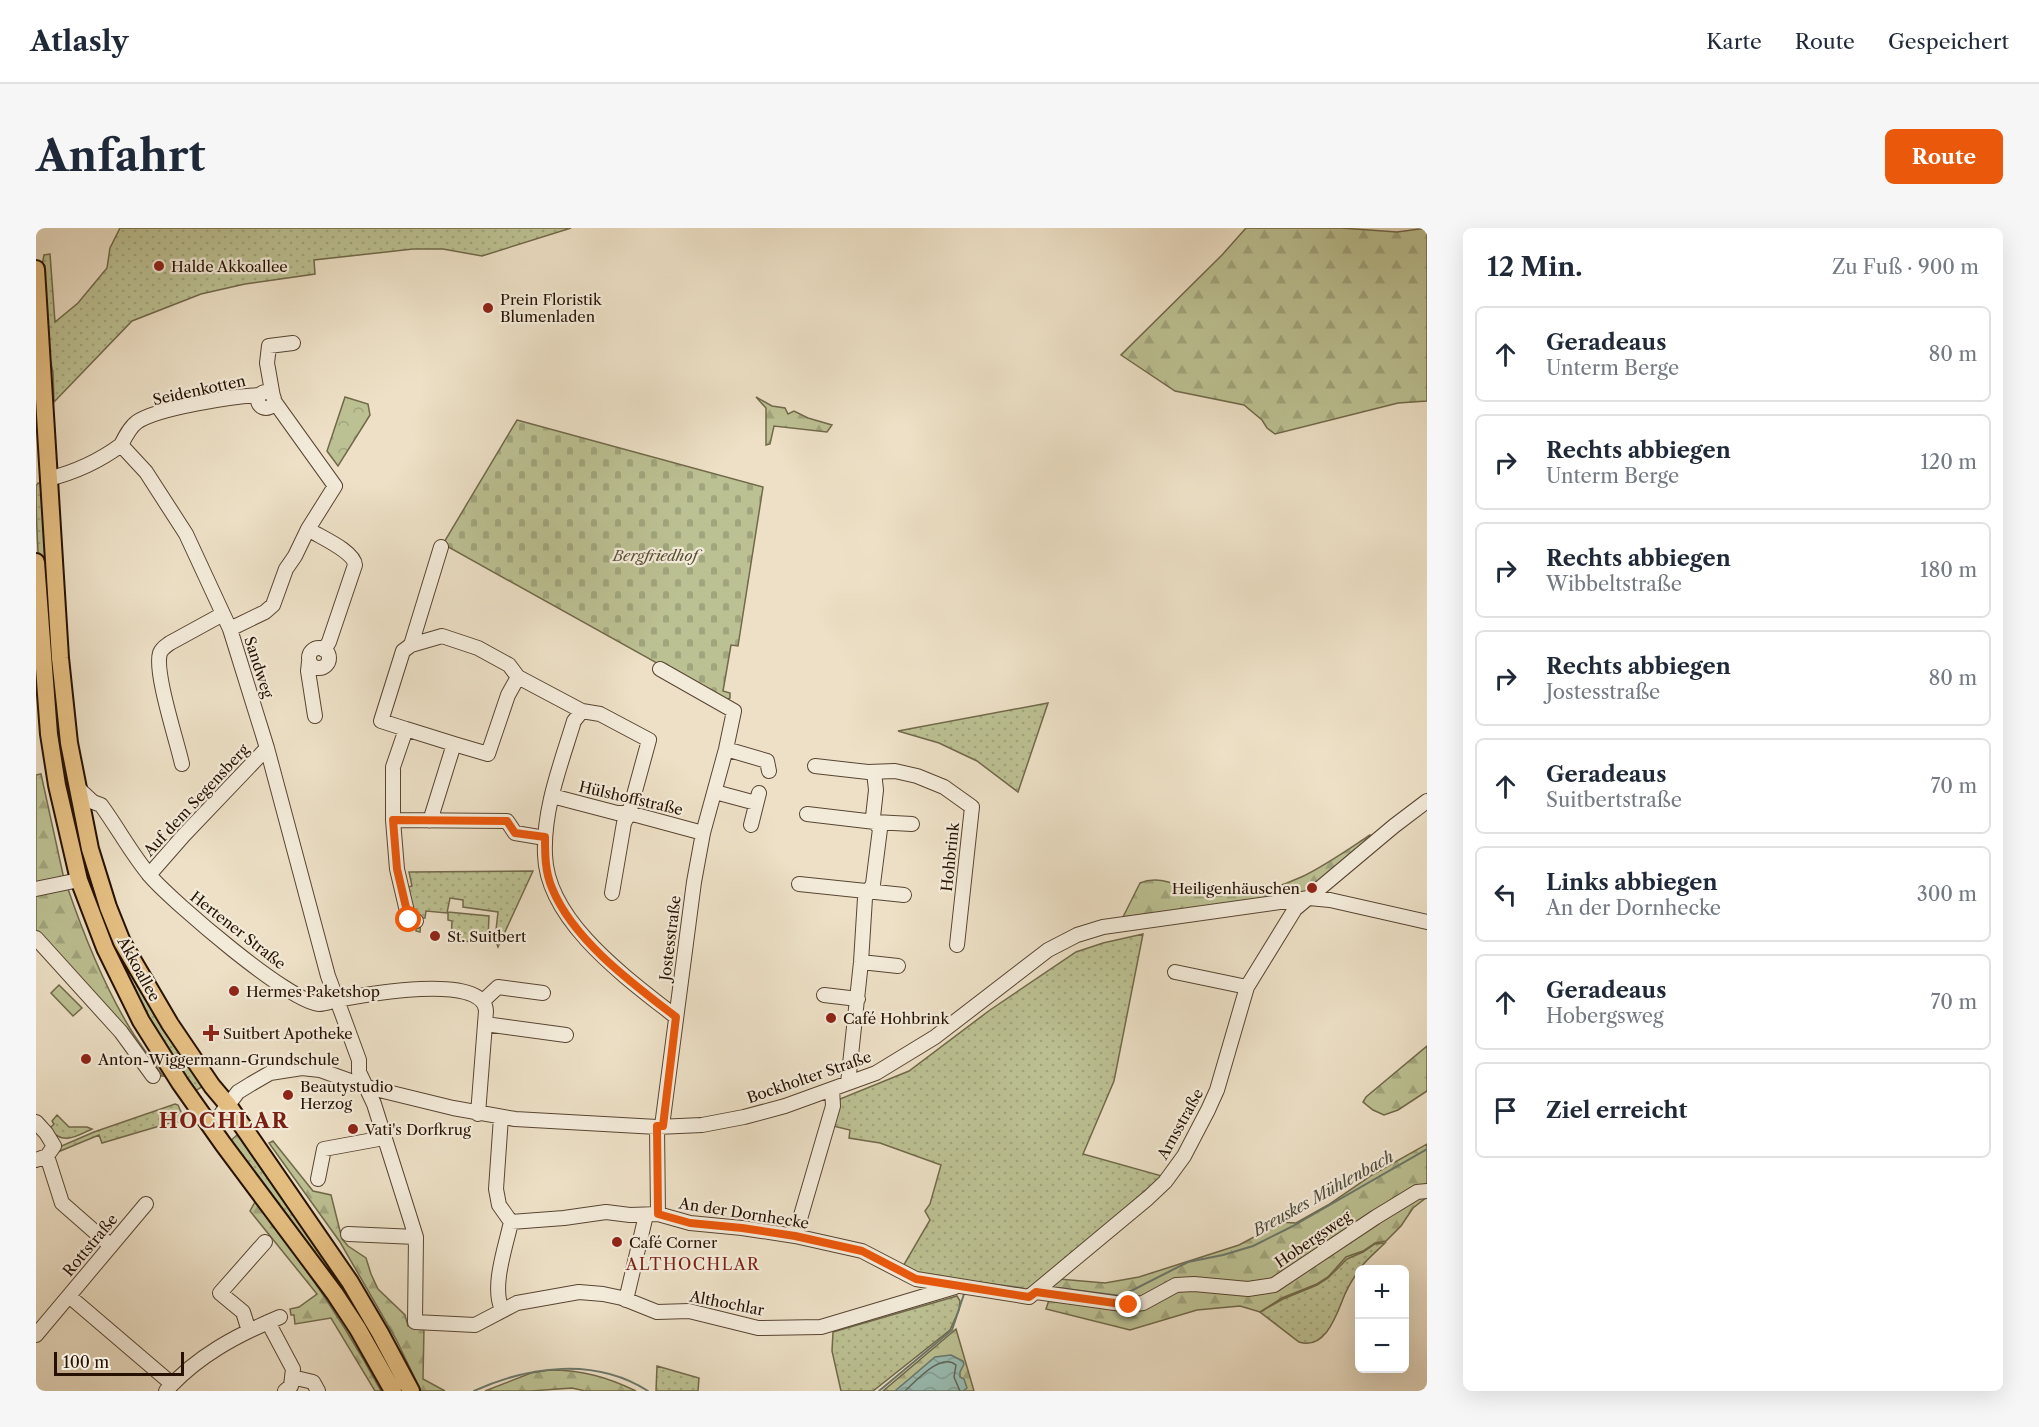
<!DOCTYPE html>
<html lang="de">
<head>
<meta charset="utf-8">
<style>
	:root { --surface:#fff; --page:#f6f6f7; --text:#1f2937; --muted:#747a83; --line:#e0e1e3; --accent:#ea580c }
	body { margin:0; font-family:"Libre Caslon Text",serif; background:var(--page); color:var(--text) }
	.controls { position:absolute; right:18px; bottom:18px; display:grid; overflow:hidden; border-radius:9px; box-shadow:0 6px 24px #0002 }
	.controls button { width:54px; height:54px; display:grid; place-items:center; padding:0; border:0; border-bottom:2px solid var(--line); background:var(--surface); color:var(--text); font:30px sans-serif }
	.scale { position:absolute; left:18px; bottom:15px; width:130px; box-sizing:border-box; padding-left:6px; border:3px solid #261100; border-top:0; font-size:16px; line-height:21px; white-space:nowrap; color:#261100; -webkit-text-stroke:4px #f3ebda; paint-order:stroke }
	.stop { position:absolute; width:18px; height:18px; margin:-14px; border:4px solid #ea580c; border-radius:50%; background:#fff }
	.stop.end { background:#ea580c; border-color:#fff; box-shadow:0 2px 6px #0008 }
	.list { margin:0; padding:0; list-style:none }
	h2 { display:flex; justify-content:space-between; align-items:center; height:78px; margin:0; padding:0 24px; font-size:26px }
	h2 small { font-size:20px; font-weight:400; color:var(--muted) }
	.list li { display:grid; grid-template-columns:39px 1fr auto; gap:18px; align-items:center; box-sizing:border-box; height:96px; margin:0 12px 12px; padding:0 12px; border:2px solid var(--line); border-radius:9px }
	.list b { display:block; font-size:22px; white-space:nowrap }
	.list p { margin:0; font-size:20px; white-space:nowrap; color:var(--muted) }
	.list em { font-size:20px; font-style:normal; color:var(--muted) }
	.icon { flex:none; width:33px; height:33px; fill:none; stroke:currentColor; stroke-width:2; stroke-linecap:round; stroke-linejoin:round }
	.map { position:relative; flex:none; width:1391px; height:1163px; overflow:hidden; border-radius:9px }
	header { display:flex; align-items:center; gap:36px; box-sizing:border-box; height:84px; padding:0 30px; background:var(--surface); border-bottom:2px solid var(--line) }
	header strong { font-size:28px }
	nav { display:flex; gap:33px; margin-inline-start:auto; font-size:21px }
	.intro { display:flex; align-items:center; justify-content:space-between; box-sizing:border-box; height:144px; padding:0 36px }
	h1 { margin:0; font-size:42px }
	.button { padding:15px 27px; border-radius:9px; background:var(--accent); color:#fff; font-size:21px; font-weight:700 }
	main { display:flex; gap:36px; padding:0 36px }
	aside { flex:1; background:var(--surface); border-radius:9px; box-shadow:0 6px 24px #0002 }
	.map>svg:first-child { display:block }
	.grass { fill:url(#grass-dots); stroke:#71694a; stroke-width:1.5 }
	.forest { fill:url(#forest-firs); stroke:#71694a; stroke-width:1.5 }
	.cemetery { fill:url(#cemetery-stones); stroke:#71694a; stroke-width:1.5 }
	.park { fill:url(#park-crowns); stroke:#71694a; stroke-width:1.5 }
	.pitch { fill:#bcc193; stroke:#71694a; stroke-width:1.5 }
	.water { fill:url(#water-waves); stroke:#6b786b; stroke-width:1.5 }
	.lines { fill:none; stroke-linecap:round; stroke-linejoin:round }
	.shore { stroke:#60675a; stroke-width:1.5 }
	.stream { stroke:#6b786b; stroke-width:2 }
	.minor-casing { stroke:#584532; stroke-width:16 }
	.major-casing { stroke:#261100; stroke-width:20 }
	.minor { stroke:#f3ebda; stroke-width:14 }
	.major { stroke:#e6c083; stroke-width:16 }
	.route { stroke:#ea580c; stroke-width:8 }
	.poi-dot { fill:#8f2418; stroke:#f3ebda; stroke-width:2 }
	.labels { text-anchor:middle; dominant-baseline:central; stroke-width:4.5; stroke-linejoin:round; paint-order:stroke }
	.poi-label { font-size:15px; fill:#261100; stroke:#f3ebda; text-anchor:start }
	.street-label { font-size:15px; fill:#261100; stroke:#f3ebda }
	.park-label { font-size:15px; font-style:italic; fill:#5a4f33; stroke:#f3ebda }
	.water-label { font-size:16px; font-style:italic; fill:#4e4d3f; stroke:#f3ebda }
	.neighbourhood-label { font-size:16px; letter-spacing:1.5px; fill:#7a1f14; stroke:#f3ebda }
	.district-label { font-size:21px; font-weight:bold; letter-spacing:1.5px; fill:#7a1f14; stroke:#f3ebda }
</style>
</head>
<body>
<header>
<strong>Atlasly</strong>
<nav><a>Karte</a><a>Route</a><a>Gespeichert</a></nav>
</header>
<div class="intro"><h1>Anfahrt</h1><a class="button">Route</a></div>
<main>
<div class="map">
<svg width="1391" height="1163" viewBox="0 0 1391 1163">
	<defs>
		<pattern id="grass-dots" width="8" height="8" patternUnits="userSpaceOnUse" patternTransform="scale(1.5)"><rect width="8" height="8" fill="#bcc193"/><path d="M2 2h.1M6 6h.1" fill="none" stroke="#a1a57d" stroke-width="1.8" stroke-linecap="round"/></pattern>
		<pattern id="forest-firs" width="22" height="20" patternUnits="userSpaceOnUse" patternTransform="scale(1.5)"><rect width="22" height="20" fill="#bcc193"/><path d="M5 1l3.5 6h-7zM16 11l3.5 6h-7z" fill="#a1a57d"/></pattern>
		<pattern id="cemetery-stones" width="16" height="16" patternUnits="userSpaceOnUse" patternTransform="scale(1.5)"><rect width="16" height="16" fill="#bcc193"/><path d="M2 7V4a2 2 0 0 1 4 0v3zM10 15v-3a2 2 0 0 1 4 0v3z" fill="#a1a57d"/></pattern>
		<pattern id="park-crowns" width="20" height="18" patternUnits="userSpaceOnUse" patternTransform="scale(1.5)"><rect width="20" height="18" fill="#bcc193"/><path d="M2 6a3 3 0 1 1 6 0M12 15a3 3 0 1 1 6 0" fill="none" stroke="#a1a57d"/></pattern>
		<pattern id="water-waves" width="16" height="10" patternUnits="userSpaceOnUse" patternTransform="scale(1.5)"><rect width="16" height="10" fill="#99bdb3"/><path d="M0 5q4-4 8 0t8 0" fill="none" stroke="#84a198"/></pattern>
	</defs>
	<rect width="100%" height="100%" fill="#ede0c6"/>
	<filter id="stains"><feTurbulence type="fractalNoise" baseFrequency=".00333" numOctaves="4"/><feColorMatrix values="0 0 0 0 .2 0 0 0 0 .09 0 0 0 0 .02 0 0 0 .5 -.17"/></filter>
	<radialGradient id="worn" r=".72"><stop offset=".6" stop-color="#630" stop-opacity="0"/><stop offset="1" stop-color="#630" stop-opacity=".3"/></radialGradient>
	<!-- grass -->
	<path class="grass" d="M84,0H535L446,28L407,21H377L278,32L279,46L209,56L165,66L96,93L18,174L17,144L10,115L6,37L8,27L14,26L19,94L42,75L71,40L74,20Z
		M2,255L7,256L23,498L17,496C10,417 0,337 0,258Z
		M1012,475L982,564L941,533L903,515L862,503Z
		M30,520L62,660L171,856L159,863L95,762L52,662L20,521Z
		M497,643L462,719L459,711L462,684L427,679V672L414,670L411,685L390,683L389,690H385L384,704L380,703L381,692L379,691L369,660L376,658L373,644Z
		M412,684L453,688L452,710L439,709L438,714L415,712L416,693L412,692Z
		M1107,706L1078,853L1047,926L1126,948L996,1062L988,1065L877,1047L866,1040L894,992L889,983L894,976L905,937L844,915L813,910L814,902L797,898L804,871L873,843L954,782L1040,724L1067,715Z
		M139,876L142,877L146,886L145,894H137L66,915L63,907L17,926L23,919L58,904Z
		M21,887L33,899H51L56,901C39,909 27,917 13,901L18,896L16,893Z
		M202,906L310,1057L370,1163H364L192,915Z
		M1349,1015C1341,1023 1332,1030 1326,1038C1320,1046 1313,1057 1309,1066C1301,1085 1290,1123 1263,1114L1224,1084L1247,1071L1281,1057L1292,1050L1311,1031L1327,1024L1339,1016Z
		M921,1068L924,1073L923,1082L914,1102L837,1163H805L796,1123L797,1104Z
		M621,1138L663,1150L662,1163H620Z"/>
	<!-- forest -->
	<path class="forest" d="M1210,0H1305L1361,4L1391,0V173L1362,175L1239,206L1231,200L1226,192L1208,177L1139,163L1085,127L1186,27Z
		M720,169L736,178L749,180L752,186L758,183L772,190L796,197L791,204L738,198L734,216L730,217V180Z
		M5,546L28,651L0,658V547Z
		M1334,607L1337,611L1269,666L1087,689L1104,655C1127,645 1150,663 1174,667C1183,669 1193,667 1202,666C1256,662 1290,636 1334,607Z
		M31,658C48,708 68,758 95,802C105,818 116,833 127,848L118,847L0,704V665Z
		M1391,818V863L1362,882L1348,887L1337,882L1327,874L1330,869Z
		M237,913L277,963L295,967L306,1011L312,1018L330,1030L335,1046L342,1061L369,1087L372,1098L388,1100L387,1151L409,1163H385L360,1111L304,1014L233,915Z
		M1391,916V969L1377,980L1365,998L1350,1013L1339,1015L1327,1023L1310,1029L1292,1049L1281,1056L1246,1070L1224,1084L1204,1078L1161,1082L1094,1102L1010,1081L1016,1063V1054L1023,1051L1069,1055L1103,1049L1203,1017L1220,1008L1228,999L1240,994L1260,995L1292,977L1336,947Z
		M219,974C267,1034 309,1096 345,1163H339L295,1090L259,1096L258,1087H255L254,1081L263,1079L281,1066L214,983Z
		M920,1101L938,1163H847Z
		M514,1142C546,1142 571,1149 600,1163H549L536,1160L495,1163H449L495,1145Z"/>
	<!-- cemetery -->
	<path class="cemetery" d="M481,192L727,259L702,418L695,417L687,463L694,465V470L689,473L407,316Z"/>
	<!-- park -->
	<path class="park" d="M309,169L332,176L334,187L302,238L291,223Z"/>
	<!-- pitch -->
	<path class="pitch" d="M23,757L46,780L37,788L15,765Z"/>
	<!-- water -->
	<path class="water" d="M915,1127L927,1133L928,1136L924,1144V1149L928,1151L931,1160L927,1163H859L899,1129Z"/>
	<g class="lines">
		<!-- shore -->
		<path class="shore" d="M869,1163C880,1153 905,1124 920,1137L918,1149L924,1163"/>
		<!-- stream -->
		<path class="stream" d="M947,1055L986,1060
			M1023,1060L1085,1068L1152,1034L1187,1027L1217,1018L1257,998L1391,921
			M438,1163C493,1138 559,1129 612,1163
			M843,1163L916,1102L928,1066"/>
		<!-- minor casing -->
		<g class="minor-casing">
			<path id="minor" d="M222 172a8 8 0 1 1 16 0a8 8 0 1 1-16 0Z
				M237,169L231,135L233,118L257,115
				M238,173L299,258L272,301
				M85,217C89,209 94,199 101,194C121,180 198,168 224,167
				M12,251C40,244 62,234 85,217L110,244L150,306L194,401L231,520L292,748L301,772C327,767 448,744 450,783L442,886
				M405,319L375,417L406,408L442,420L473,437L482,449L546,483L564,486L613,512L593,585L588,595L576,665
				M194,401L229,384L237,377L250,341L259,328L272,301C284,309 318,323 319,337L293,414L288,422
				M273 430a10 10 0 1 1 20 0a10 10 0 1 1-20 0Z
				M273,434L272,443L279,488
				M624,441L698,483L690,521L667,605L658,654L626,898
				M546,483L538,493C525,536 507,581 509,627C511,694 592,751 640,789
				M370,501L418,516
				M690,521L731,533L733,543
				M146,536C141,513 118,444 124,425C126,420 130,418 134,415L187,386
				M779,538L832,544L859,543L881,548L908,559L936,579L921,717
				M838,544L840,562L837,589L839,594L876,596
				M42,560L57,574L65,577C82,600 96,627 115,649C138,675 252,773 283,776C289,776 296,773 301,772L323,832V844L338,876L380,1009L379,1094L439,1097L481,1075L543,1064L567,1066L586,1070L621,1084L653,1083L722,1100L785,1099L919,1059
				M679,564L720,575
				M516,568L581,585H593L667,605
				M771,586L839,594L844,601L837,656L829,670L825,734L812,855
				M357,592V539L370,501L345,493L367,423L375,417
				M394,593L418,516L452,526L472,467L482,449
				M715,597L723,565
				M113,647L148,607L231,520
				M763,656L868,667
				M0,661L43,652
				M380,693L373,692L361,641L357,592L471,593L479,605L509,610
				M0,710L85,804L117,848
				M825,734L862,738
				M1139,744L1211,759
				M788,767L822,771
				M447,773L462,759L507,765
				M449,796L530,807
				M465,889L460,961L463,977L475,994L528,990L570,984L594,987L622,986L654,995L706,1000L759,1008L826,1023L880,1051L993,1069L1112,970L1129,954L1148,928L1172,882L1181,862L1211,759L1259,681L1358,598L1391,573
				M0,894L10,905L18,918L11,928L0,932
				M175,899L202,864L215,856L234,845L266,840L284,842L331,859L417,880L479,891L621,899L666,897L708,889L749,878L840,845L899,809L1012,722L1041,707L1067,699L1273,670L1294,672L1391,694
				M621,899L622,986
				M11,928L26,975L75,1018
				M282,951L288,921L348,910
				M312,1006L380,1009
				M759,1008L797,878L796,861
				M1000,1064L1093,1077L1107,1075L1140,1057L1158,1056L1212,1061L1238,1057L1340,989L1381,964L1391,963
				M33,1068L136,1156
				M590,1072L610,987
				M466,1081C455,1059 470,1018 475,994
				M232,1094L257,1141L255,1158L249,1163
				M213,1103L207,1084L184,1065L229,1014
				M0,1107L110,976
				M256,1149L277,1154L282,1163
				M130,1163C161,1128 201,1107 244,1089"/>
		</g>
		<!-- major casing -->
		<g class="major-casing">
			<path id="major" d="M0,41L24,430L33,515L54,621L72,679L86,714L134,796L176,858L192,877L314,1054L344,1105L375,1163
				M0,334L13,506L21,557L43,652L69,720L105,793L144,855L187,916L299,1066L322,1101L357,1163"/>
		</g>
		<!-- minor -->
		<use href="#minor" class="minor"/>
		<!-- major -->
		<use href="#major" class="major"/>
	</g>
	<g class="lines">
		<!-- route -->
		<path class="route" d="M373,692L361,641L357,592L471,593L479,605L509,609C509,626 509,644 516,660C537,712 597,756 640,789L627,898H621L622,986L654,995L706,1000L759,1008L826,1023L880,1051L993,1069L1000,1064L1093,1077"/>
	</g>
	<!-- markers -->
	<g class="poi-dot">
		<circle cx="123" cy="38" r="6"/>
		<circle cx="452" cy="80" r="6"/>
		<circle cx="1276" cy="660" r="6"/>
		<circle cx="399" cy="708" r="6"/>
		<circle cx="198" cy="763" r="6"/>
		<circle cx="795" cy="790" r="6"/>
		<path d="M172 796h6v6h6v6h-6v6h-6v-6h-6v-6h6z"/>
		<circle cx="50" cy="831" r="6"/>
		<circle cx="252" cy="867" r="6"/>
		<circle cx="317" cy="901" r="6"/>
		<circle cx="581" cy="1014" r="6"/>
	</g>
	<g class="labels">
		<!-- poi labels -->
		<g class="poi-label">
			<text x="135" y="38">Halde Akkoallee</text>
			<text x="464" y="71">Prein Floristik<tspan x="464" dy="17">Blumenladen</tspan></text>
			<text x="1264" y="660" text-anchor="end">Heiligenhäuschen</text>
			<text x="411" y="708">St. Suitbert</text>
			<text x="210" y="763">Hermes Paketshop</text>
			<text x="807" y="790">Café Hohbrink</text>
			<text x="187" y="805">Suitbert Apotheke</text>
			<text x="62" y="831">Anton-Wiggermann-Grundschule</text>
			<text x="264" y="858">Beautystudio<tspan x="264" dy="17">Herzog</tspan></text>
			<text x="329" y="901">Vati's Dorfkrug</text>
			<text x="593" y="1014">Café Corner</text>
		</g>
		<!-- street labels -->
		<g class="street-label">
			<text transform="translate(163 162) rotate(-12)">Seidenkotten</text>
			<text transform="translate(223 439) rotate(72)">Sandweg</text>
			<text transform="translate(595 570) rotate(13)">Hülshoffstraße</text>
			<text transform="translate(160 572) rotate(-47)">Auf dem Segensberg</text>
			<text transform="translate(914 629) rotate(-84)">Hohbrink</text>
			<text transform="translate(202 702) rotate(38)">Hertener Straße</text>
			<text transform="translate(634 710) rotate(-83)">Jostesstraße</text>
			<text transform="translate(103 741) rotate(61)">Akkoallee</text>
			<text transform="translate(773 849) rotate(-19)">Bockholter Straße</text>
			<text transform="translate(1144 896) rotate(-61)">Arnsstraße</text>
			<text transform="translate(708 985) rotate(9)">An der Dornhecke</text>
			<text transform="translate(1277 1011) rotate(-34)">Hobergsweg</text>
			<text transform="translate(54 1017) rotate(-50)">Rottstraße</text>
			<text transform="translate(691 1075) rotate(11)">Althochlar</text>
		</g>
		<!-- park labels -->
		<g class="park-label">
			<text x="619" y="327">Bergfriedhof</text>
		</g>
		<!-- water labels -->
		<g class="water-label">
			<text transform="translate(1287 965) rotate(-29)">Breuskes Mühlenbach</text>
		</g>
		<!-- neighbourhood labels -->
		<g class="neighbourhood-label">
			<text x="657" y="1036">ALTHOCHLAR</text>
		</g>
		<!-- district labels -->
		<g class="district-label">
			<text x="188" y="892">HOCHLAR</text>
		</g>
	</g>
	<rect width="100%" height="100%" filter="url(#stains)"/>
	<rect width="100%" height="100%" fill="url(#worn)"/>
</svg>
<div class="controls">
<button>+</button>
<button>−</button>
</div>
<div class="scale">100 m</div>
<div class="stop" style="left:373px;top:692px"></div>
<div class="stop end" style="left:1093px;top:1077px"></div>
</div>
<aside>
<h2>12 Min.<small>Zu Fuß · 900 m</small></h2>
<ul class="list">
<li><svg class="icon" aria-label="ahead" viewBox="0 0 24 24"><path d="M12 20V5M6 11l6-6 6 6"/></svg><div><b>Geradeaus</b><p>Unterm Berge</p></div><em>80 m</em></li>
<li><svg class="icon" aria-label="right" viewBox="0 0 24 24"><path d="M7 20v-9h11M14 6l5 5-5 5"/></svg><div><b>Rechts abbiegen</b><p>Unterm Berge</p></div><em>120 m</em></li>
<li><svg class="icon" aria-label="right" viewBox="0 0 24 24"><path d="M7 20v-9h11M14 6l5 5-5 5"/></svg><div><b>Rechts abbiegen</b><p>Wibbeltstraße</p></div><em>180 m</em></li>
<li><svg class="icon" aria-label="right" viewBox="0 0 24 24"><path d="M7 20v-9h11M14 6l5 5-5 5"/></svg><div><b>Rechts abbiegen</b><p>Jostesstraße</p></div><em>80 m</em></li>
<li><svg class="icon" aria-label="ahead" viewBox="0 0 24 24"><path d="M12 20V5M6 11l6-6 6 6"/></svg><div><b>Geradeaus</b><p>Suitbertstraße</p></div><em>70 m</em></li>
<li><svg class="icon" aria-label="left" viewBox="0 0 24 24"><path d="M17 20v-9H6M10 6l-5 5 5 5"/></svg><div><b>Links abbiegen</b><p>An der Dornhecke</p></div><em>300 m</em></li>
<li><svg class="icon" aria-label="ahead" viewBox="0 0 24 24"><path d="M12 20V5M6 11l6-6 6 6"/></svg><div><b>Geradeaus</b><p>Hobergsweg</p></div><em>70 m</em></li>
<li><svg class="icon" aria-label="arrive" viewBox="0 0 24 24"><path d="M6 21V4h12l-3 4 3 4H6"/></svg><div><b>Ziel erreicht</b></div></li>
</ul>
</aside>
</main>
</body>
</html>
